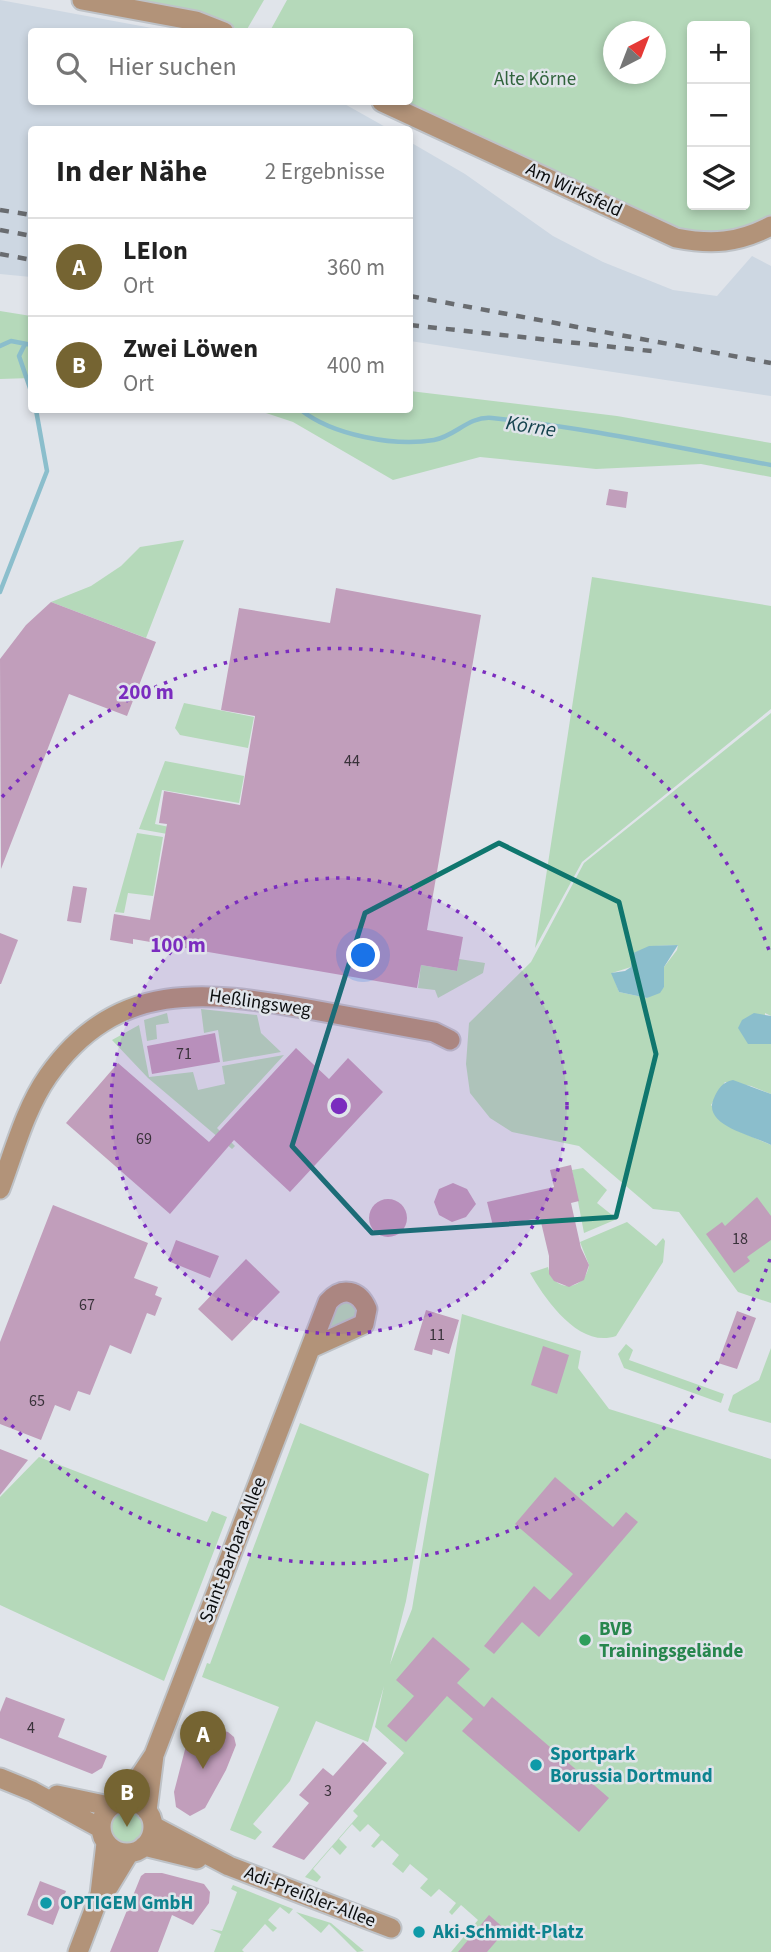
<!DOCTYPE html>
<html lang="de">
<head>
<meta charset="utf-8">
<style>
	:root { --surface:#fff; --page:#f6f6f6; --text:#222; --muted:#767676; --line:#e0e0e0; --accent:#756432 }
	body { margin:0; font-family:"Source Sans 3",sans-serif; background:var(--page); color:var(--text) }
	.controls { position:absolute; right:21px; top:21px; display:grid; overflow:hidden; border-radius:7px; box-shadow:0 4px 10px #0003 }
	.controls button { width:63px; height:63px; display:grid; place-items:center; padding:0; border:0; border-bottom:2px solid var(--line); background:var(--surface); color:var(--text); font:35px sans-serif }
	.compass { position:absolute; left:603px; top:21px; width:63px; height:63px; border-radius:50%; background:var(--surface); box-shadow:0 4px 10px #0003; rotate:42deg }
	.you { position:absolute; left:364px; top:956px; width:24px; height:24px; margin:-18px; border:5px solid #fff; border-radius:50%; background:#1a73e8; box-shadow:0 0 0 10px #1a73e833 }
	.badge { display:grid; place-items:center; width:46px; height:46px; border-radius:50%; background:var(--accent); color:#fff; font-size:23px; font-weight:700 }
	.pin { position:absolute; translate:-50% -58px; filter:drop-shadow(0 2px 4px #0008) }
	.pin::after { content:''; position:absolute; top:37px; width:24px; height:21px; background:inherit; clip-path:polygon(0 0,100% 0,50% 100%) }
	.list { margin:0; padding:0; list-style:none }
	h2 { display:flex; justify-content:space-between; align-items:center; height:91px; margin:0; padding:0 28px; font-size:30px }
	h2 small { font-size:23px; font-weight:400; color:var(--muted) }
	.list li { display:grid; grid-template-columns:46px 1fr auto; gap:21px; align-items:center; box-sizing:border-box; height:98px; padding:0 28px; border-top:2px solid var(--line) }
	.list b { display:block; font-size:26px; white-space:nowrap }
	.list p { margin:0; font-size:23px; white-space:nowrap; color:var(--muted) }
	.list em { font-size:23px; font-style:normal; color:var(--muted) }
	.icon { flex:none; width:38px; height:38px; fill:none; stroke:currentColor; stroke-width:2; stroke-linecap:round; stroke-linejoin:round }
	.map { position:relative; flex:none; width:771px; height:1952px; overflow:hidden }
	.search { position:absolute; background:var(--surface); box-shadow:0 4px 10px #0003; left:28px; top:28px; width:385px; height:77px; display:flex; align-items:center; gap:18px; box-sizing:border-box; padding:0 24px; border-radius:7px; color:var(--muted); font-size:26px }
	.panel { position:absolute; background:var(--surface); box-shadow:0 4px 10px #0003; left:28px; top:126px; width:385px; height:287px; border-radius:7px }
	.map>svg:first-child { display:block }
	.built { fill:#cdd7e2 }
	.green { fill:#b5d9ba; fill-rule:evenodd }
	.water { fill:#8bbecc }
	.lines { fill:none; stroke-linecap:round; stroke-linejoin:round }
	.stream { stroke:#8bbecc; stroke-width:4.5 }
	.building { fill:#c19ebb }
	.minor-casing { stroke:#bec2c7; stroke-width:23 }
	.minor { stroke:#b29379; stroke-width:19 }
	.rail { stroke:#696c70; stroke-width:4.5; stroke-dasharray:9 9; stroke-linecap:butt }
	.marked { fill:none; stroke:#0f766e; stroke-width:5; stroke-linejoin:round }
	.ring { fill:none; stroke:#7b2cbf; stroke-width:3.5; stroke-dasharray:3.5 7 }
	.leisure-dot { fill:#2e9e5b; stroke:#e0e4ea; stroke-width:2.5 }
	.culture-dot { fill:#0f9aa8; stroke:#e0e4ea; stroke-width:2.5 }
	.labels { text-anchor:middle; dominant-baseline:central; stroke-width:5; stroke-linejoin:round; paint-order:stroke }
	.number-label { font-size:16px; fill:#39323a }
	.park-label { font-size:19px; fill:#30643c; stroke:#e0e4ea }
	.street-label { font-size:19px; fill:#0c0e0f; stroke:#e0e4ea }
	.leisure-label { font-size:19px; font-weight:bold; fill:#27864d; stroke:#e0e4ea; text-anchor:start }
	.culture-label { font-size:19px; font-weight:bold; fill:#0d838f; stroke:#e0e4ea; text-anchor:start }
	.water-label { font-size:21px; font-style:italic; fill:#15434e; stroke:#e0e4ea }
	.centre { fill:#7b2cbf; stroke:#e0e4ea; stroke-width:3.5 }
	.ring-label { font-size:21px; text-anchor:middle; font-weight:bold; fill:#7b2cbf; stroke:#e0e4ea; stroke-width:5; stroke-linejoin:round; paint-order:stroke }
</style>
</head>
<body>
<div class="map">
<svg width="771" height="1952" viewBox="0 0 771 1952">
	<rect width="100%" height="100%" fill="#e0e4ea"/>
	<!-- built -->
	<path class="built" d="M0,0L168,31L32,32V102H341L389,129L32,130L31,277L0,274Z
		M410,142L465,174L553,236L603,262L673,290L717,296L752,256L771,266V396L410,341Z"/>
	<!-- green -->
	<path class="green" d="M120,0H264L246,31L179,12Z
		M287,0H771V222L737,236L685,235L398,102H410V32L270,31ZM692,26H745V205H692ZM614,32H656V74H614Z
		M0,311L31,316V378L0,379Z
		M410,391L617,416L771,443V477L701,464L596,469L480,457L393,480L293,422L257,410H410Z
		M184,540L146,638L51,602L91,586L121,566L140,547Z
		M592,577L771,606V709L582,862L535,948Z
		M184,703L254,717L248,748L180,735L175,728Z
		M771,713V1016L765,1013L766,1042L771,1044V1094L751,1086L725,1082L711,1105L734,1129L771,1145V1303L738,1292L679,1212L653,1209L579,1146L512,1132L490,1118L470,1093L466,1064L469,1023L531,962L584,863ZM678,945L677,950L664,967V987L647,998L619,992L612,973L631,967L632,955L655,946Z
		M165,761L244,776L239,803L162,790L155,824L174,828L173,835L139,829Z
		M137,833L163,837L153,896L128,893L124,913L115,912Z
		M459,959L485,963L483,973L438,998L435,990L418,988L421,965L457,971Z
		M201,1009L257,1015L261,1033L281,1052L223,1062L218,1030L204,1033Z
		M167,1013L169,1023L156,1025L157,1039L147,1041L144,1020Z
		M139,1025L149,1077L193,1072L198,1090L225,1084L222,1066L284,1055L217,1128L235,1146L232,1149L148,1078L112,1040Z
		M583,1168L607,1190L597,1203L617,1219L584,1233L572,1170Z
		M627,1222L656,1246L663,1238L665,1241L663,1262L616,1336C579,1349 545,1299 530,1273L548,1267C553,1293 585,1292 589,1265L580,1242Z
		M343,1301L352,1302L357,1310L356,1319L332,1328L330,1322L336,1306Z
		M462,1314L581,1351L578,1368L609,1409L771,1459V1952H451L478,1920L461,1905L452,1915L449,1912L456,1903L439,1889L431,1897L420,1888L428,1879L410,1864L403,1873L392,1864L399,1855L382,1840L374,1848L371,1846L380,1835L368,1824L360,1832L352,1824L339,1839L347,1847L340,1855L332,1847L313,1869L321,1877L317,1882L305,1877L358,1816L353,1811L404,1753L375,1727L384,1686L368,1742L316,1721L290,1781L253,1824L262,1832L255,1840L230,1830L279,1707L202,1677L207,1663L210,1664L300,1423L429,1474L406,1601L390,1664L412,1609Z
		M626,1344L633,1350L629,1360L724,1394L721,1403L624,1368L618,1354Z
		M771,1348V1423L730,1412L728,1410L733,1395L759,1380Z
		M39,1457L207,1522L212,1511L227,1517L164,1681L0,1605V1497Z
		M111 1827a16 16 0 1 1 32 0a16 16 0 1 1-32 0Z
		M233,1885L293,1909L289,1914L280,1907L268,1920L277,1928L273,1932L265,1924L242,1950L244,1952H214L221,1934L210,1929L222,1931L237,1892L231,1889Z
		M296,1912L331,1923L364,1951L357,1952L329,1924L321,1933Z"/>
	<!-- water -->
	<path class="water" d="M678,945L664,967V987L660,993L647,998L619,992L611,973L625,971L631,967V954L649,946Z
		M754,1013L771,1016V1044H748L738,1028L742,1020Z
		M733,1080L771,1094V1145C753,1135 701,1126 714,1098C718,1089 722,1082 733,1080Z"/>
	<g class="lines">
		<!-- stream -->
		<path class="stream" d="M25,344L19,356L32,394
			M0,346L11,341L32,345
			M301,410C332,435 395,447 434,440C456,436 468,416 492,418C585,427 679,448 771,465
			M0,592L47,471L36,410"/>
	</g>
	<!-- building -->
	<path class="building" d="M609,489L628,492L626,508L606,505Z
		M336,588L481,615L427,930L463,937L457,971L421,965L417,988L133,939V944L110,940L114,914L150,920L167,824L159,823L164,791L240,805L255,716L221,710L239,608L330,623Z
		M51,602L156,642L127,716L69,694L1,869L0,659L26,625Z
		M73,886L87,888L81,923L67,921Z
		M0,933L18,940L1,984H0Z
		M215,1033L220,1062L152,1074L147,1046Z
		M296,1048L329,1079L348,1058L383,1092L290,1192L234,1140L170,1214L66,1123L118,1063L209,1142Z
		M571,1165L579,1201L571,1203L581,1248L589,1265L584,1280L569,1287L554,1281L549,1274V1256L540,1218L493,1226L487,1202L554,1187L550,1170Z
		M453,1183L467,1189L476,1204L466,1217L452,1222L439,1215L434,1202L439,1189Z
		M757,1197L771,1216V1240L747,1257L750,1261L734,1273L706,1234L722,1222L725,1226Z
		M369 1218a19 19 0 1 1 38 0a19 19 0 1 1-38 0Z
		M53,1205L148,1243L134,1278L158,1287L155,1295L162,1298L155,1316L147,1313L131,1354L110,1345L90,1395L78,1391L70,1411L55,1405L41,1440L0,1424V1342Z
		M176,1240L219,1256L210,1278L168,1261Z
		M246,1259L280,1292L232,1341L198,1309Z
		M426,1310L459,1320L449,1354L433,1349L432,1355L414,1350Z
		M737,1311L756,1318L737,1369L718,1363Z
		M543,1346L569,1355L557,1394L531,1385Z
		M0,1449L28,1460L0,1495Z
		M555,1477L613,1527L626,1512L638,1522L539,1637L522,1622L494,1654L484,1646L534,1586L550,1600L573,1574L515,1524Z
		M433,1637L470,1669L457,1683L484,1707L492,1697L609,1798L579,1832L462,1731L473,1719L447,1696L406,1742L387,1726L414,1696L396,1680Z
		M6,1697L65,1719L58,1737L107,1756L102,1768L92,1774L0,1738V1712Z
		M201,1724L228,1732L234,1737L236,1745L226,1770L205,1808L190,1816L176,1807L174,1792L188,1738Z
		M363,1742L387,1763L304,1860L272,1847L309,1803L299,1795L323,1768L333,1776Z
		M145,1873H162L204,1884L210,1892L209,1903L193,1925L172,1915L158,1952H110L141,1876Z
		M40,1881L66,1891L53,1925L27,1915Z
		M489,1915L506,1930L487,1952H458Z"/>
	<g class="lines">
		<!-- minor casing -->
		<g class="minor-casing">
			<path id="minor" d="M82,0L196,21L224,32
				M382,102L676,238C712,245 738,243 771,226
				M0,1189C14,1152 25,1109 48,1076C116,979 206,991 308,1009C350,1017 392,1024 434,1032L450,1040
				M0,1778L32,1791L100,1828
				M57,1795L109,1806
				M124,1800L154,1755L328,1302C342,1286 359,1290 367,1309L364,1324L313,1347
				M101 1827a26 26 0 1 1 52 0a26 26 0 1 1-52 0Z
				M147,1811L154,1755
				M153,1826L229,1866L391,1928
				M144,1846L197,1859
				M100,1894L109,1886L129,1853
				M78,1952L100,1894L106,1843"/>
		</g>
		<!-- minor -->
		<use href="#minor" class="minor"/>
		<!-- rail -->
		<path class="rail" d="M0,210L32,215
			M0,230L32,236
			M0,254L32,260
			M410,296L771,363
			M410,325L660,352"/>
	</g>
	<!-- marked area -->
	<path class="marked" d="M499,843L619,902L656,1054L616,1217L372,1233L292,1146L365,913Z"/>
	<!-- distance rings -->
	<circle cx="339" cy="1106" r="228" fill="#7b2cbf" fill-opacity=".12"/>
	<g class="ring">
		<circle cx="339" cy="1106" r="228"/>
		<path d="M770 1259A457 457 0 0 1 2 1415M2 797A457 457 0 0 1 770 953"/>
	</g>
	<!-- markers -->
	<circle class="leisure-dot" cx="585" cy="1640" r="7"/>
	<g class="culture-dot">
		<circle cx="536" cy="1765" r="7"/>
		<circle cx="46" cy="1903" r="7"/>
		<circle cx="419" cy="1932" r="7"/>
	</g>
	<g class="labels">
		<!-- number labels -->
		<g class="number-label">
			<text x="352" y="761">44</text>
			<text x="184" y="1054">71</text>
			<text x="144" y="1139">69</text>
			<text x="740" y="1239">18</text>
			<text x="87" y="1305">67</text>
			<text x="437" y="1335">11</text>
			<text x="37" y="1401">65</text>
			<text x="31" y="1728">4</text>
			<text x="328" y="1791">3</text>
		</g>
		<!-- park labels -->
		<g class="park-label">
			<text x="535" y="79">Alte Körne</text>
		</g>
		<!-- street labels -->
		<g class="street-label">
			<text transform="translate(574 190) rotate(25)">Am Wirksfeld</text>
			<text transform="translate(260 1003) rotate(8)">Heßlingsweg</text>
			<text transform="translate(233 1550) rotate(-69)">Saint-Barbara-Allee</text>
			<text transform="translate(310 1897) rotate(21)">Adi-Preißler-Allee</text>
		</g>
		<!-- leisure labels -->
		<g class="leisure-label">
			<text x="599" y="1629">BVB<tspan x="599" dy="22">Trainingsgelände</tspan></text>
		</g>
		<!-- culture labels -->
		<g class="culture-label">
			<text x="550" y="1754">Sportpark<tspan x="550" dy="22">Borussia Dortmund</tspan></text>
			<text x="60" y="1903">OPTIGEM GmbH</text>
			<text x="433" y="1932">Aki-Schmidt-Platz</text>
		</g>
		<!-- water labels -->
		<g class="water-label">
			<text transform="translate(531 426) rotate(9)">Körne</text>
		</g>
	</g>
	<circle cx="339" cy="1106" r="10" class="centre"/>
	<g class="ring-label">
		<text x="146" y="699">200 m</text>
		<text x="178" y="952">100 m</text>
	</g>
</svg>
<div class="controls">
<button>+</button>
<button>−</button>
<button><svg class="icon" aria-label="layers" viewBox="0 0 24 24"><path d="M12 4l9 5-9 5-9-5zM3 14l9 5 9-5"/></svg></button>
</div>
<svg class="compass" viewBox="-18 -18 36 36"><path d="M0-13l5 13h-10z" fill="#e53935"/><path d="M0 13l5-13h-10z" fill="#767676"/></svg>
<div class="you"></div>
<div class="pin badge" style="left:203px;top:1769px">A</div>
<div class="pin badge" style="left:127px;top:1827px">B</div>
<div class="search"><svg class="icon" aria-label="search" viewBox="0 0 24 24"><circle cx="10" cy="10" r="6"/><path d="M15 15l6 6"/></svg>Hier suchen</div>
<section class="panel">
<h2>In der Nähe<small>2 Ergebnisse</small></h2>
<ul class="list">
<li><span class="badge">A</span><div><b>LEIon</b><p>Ort</p></div><em>360 m</em></li>
<li><span class="badge">B</span><div><b>Zwei Löwen</b><p>Ort</p></div><em>400 m</em></li>
</ul>
</section>
</div>
</body>
</html>
